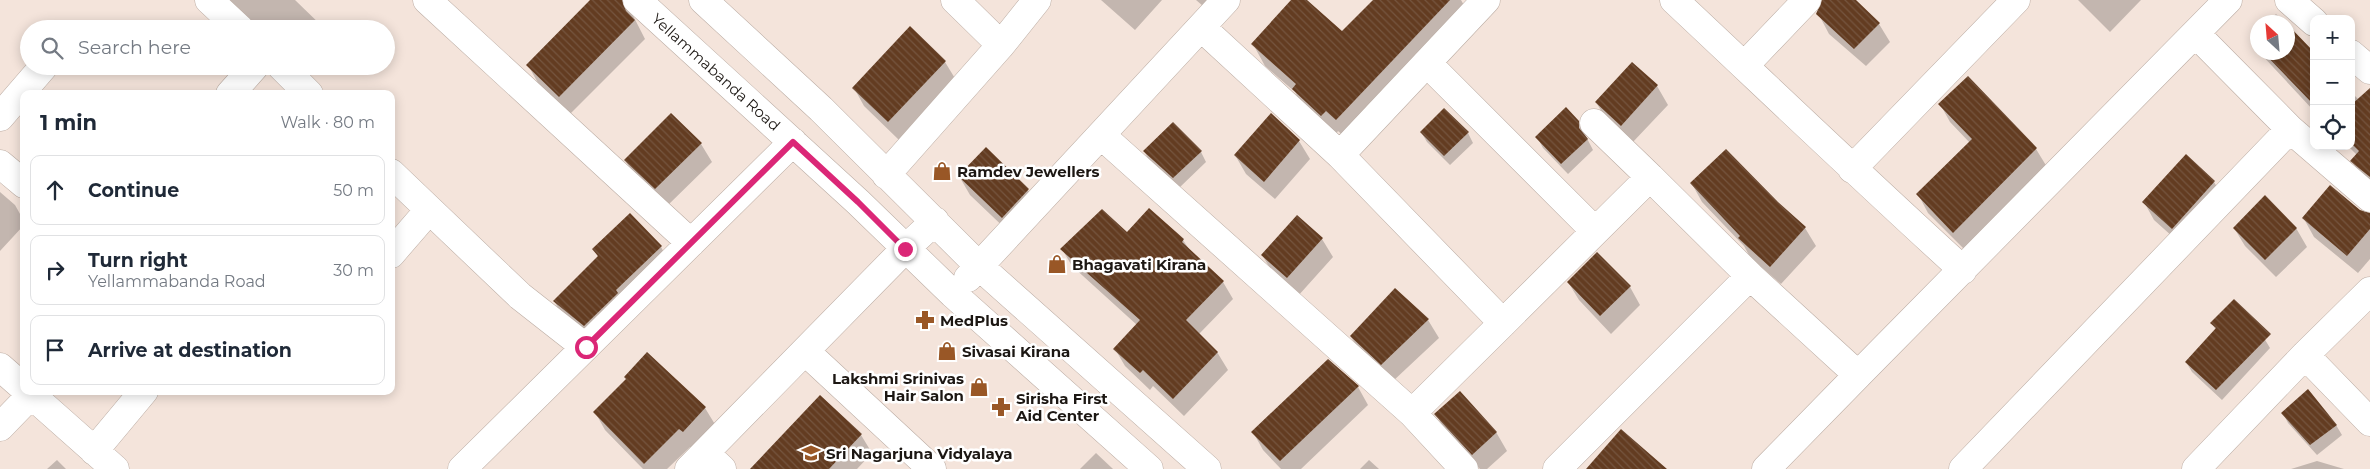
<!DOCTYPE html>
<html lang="en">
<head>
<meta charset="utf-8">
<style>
	:root { --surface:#fff; --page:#f2f2f3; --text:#1f2937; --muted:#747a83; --line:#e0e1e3 }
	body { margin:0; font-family:Montserrat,sans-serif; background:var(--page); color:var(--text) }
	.controls { position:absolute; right:15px; top:15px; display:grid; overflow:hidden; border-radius:10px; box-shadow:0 2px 12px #0003 }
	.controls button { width:45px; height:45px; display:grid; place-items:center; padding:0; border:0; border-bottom:1px solid var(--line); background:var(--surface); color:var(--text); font:25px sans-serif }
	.compass { position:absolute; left:2250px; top:15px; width:45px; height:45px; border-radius:50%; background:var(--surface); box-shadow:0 2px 12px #0003; rotate:334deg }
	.stop { position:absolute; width:15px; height:15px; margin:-11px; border:4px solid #db2777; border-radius:50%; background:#fff }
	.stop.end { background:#db2777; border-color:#fff; box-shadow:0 1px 5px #0008 }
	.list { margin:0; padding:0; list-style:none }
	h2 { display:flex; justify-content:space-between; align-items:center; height:65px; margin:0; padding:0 20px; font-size:21px }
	h2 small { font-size:16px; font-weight:400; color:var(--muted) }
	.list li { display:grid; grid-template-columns:32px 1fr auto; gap:15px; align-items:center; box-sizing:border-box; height:70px; margin:0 10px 10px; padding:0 10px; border:1px solid var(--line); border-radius:10px }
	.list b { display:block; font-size:19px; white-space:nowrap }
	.list p { margin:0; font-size:16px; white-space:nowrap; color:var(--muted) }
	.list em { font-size:16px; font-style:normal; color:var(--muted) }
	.icon { flex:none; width:28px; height:28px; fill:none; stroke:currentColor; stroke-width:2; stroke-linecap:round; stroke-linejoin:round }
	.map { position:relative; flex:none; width:2370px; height:469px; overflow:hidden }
	.search { position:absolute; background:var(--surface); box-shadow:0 2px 12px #0003; left:20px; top:20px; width:375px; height:55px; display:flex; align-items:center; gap:12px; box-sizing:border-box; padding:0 18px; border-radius:28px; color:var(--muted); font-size:19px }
	.panel { position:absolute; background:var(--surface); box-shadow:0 2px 12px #0003; left:20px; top:90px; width:375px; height:305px; border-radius:10px }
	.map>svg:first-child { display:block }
	.shadow { fill:#0003 }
	.building { fill:url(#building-back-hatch) }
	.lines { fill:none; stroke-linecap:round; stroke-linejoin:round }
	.minor-casing { stroke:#bbaca3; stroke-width:29 }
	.minor { stroke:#fff; stroke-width:28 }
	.route { stroke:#db2777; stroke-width:6 }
	.labels { text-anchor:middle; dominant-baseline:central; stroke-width:5; stroke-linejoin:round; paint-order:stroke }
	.street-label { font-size:15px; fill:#1c1713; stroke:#fff }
	.poi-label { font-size:15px; font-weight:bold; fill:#1c1713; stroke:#fff; text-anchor:start }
</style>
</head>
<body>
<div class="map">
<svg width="2370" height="469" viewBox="0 0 2370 469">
	<defs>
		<pattern id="building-back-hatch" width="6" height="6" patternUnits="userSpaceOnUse" patternTransform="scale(1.25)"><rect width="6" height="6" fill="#633c21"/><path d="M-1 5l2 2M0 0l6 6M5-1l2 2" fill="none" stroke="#75553f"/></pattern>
	</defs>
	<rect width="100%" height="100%" fill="#f4e4db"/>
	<!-- shadow -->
	<path class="shadow" d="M224,0H295L325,29H256Z
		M592,0H625L645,39L570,114L538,83L528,65Z
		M1101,0H1162L1135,30Z
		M1196,0H1220L1210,12Z
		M1293,0H1305L1342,33L1375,0H1461L1469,14L1349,141L1338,131L1334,137L1305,111L1295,92L1265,66L1253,44Z
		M1835,0H1854L1879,24L1890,42L1866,66L1829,34L1819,15Z
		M2078,0H2141L2110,32Z
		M2276,14L2284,22H2268Z
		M2288,26L2314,53V111L2259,52H2288Z
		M910,28L945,62L956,80L899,140L864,106L854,88Z
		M2258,33V50L2251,39Z
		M1632,64L1657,86L1668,105L1632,143L1607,121L1596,102Z
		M296,66H317L307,77Z
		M1968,78L2036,149L2047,167L1965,250L1928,213L1918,194L1970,143L1950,122L1940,104Z
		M2351,92L2359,100L2370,101V186L2363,179L2352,161L2357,155L2348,146H2351Z
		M1578,121L1593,150L1568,174L1543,148L1537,137Z
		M1421,132L1468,133L1473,143L1450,165L1427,142Z
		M1299,141L1310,159L1275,199L1246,174L1235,155Z
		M701,144L712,162L666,207L636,178L625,160Z
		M1144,151L1201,152L1206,162L1179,188L1150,162Z
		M959,176L1028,190L1039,208L1013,236L970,195Z
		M2214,182L2225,200L2183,246L2154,220L2144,202Z
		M1692,184L1777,203L1805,228L1816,246L1781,284L1750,257L1744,246L1702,202Z
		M0,192L15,205L24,221V225L0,251Z
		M1149,210L1183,240L1189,249L1223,282L1233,299L1199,334L1217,352L1228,370L1184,416L1153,386L1150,390L1125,366L1115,349L1137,325L1072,266L1062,249L1127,234Z
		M2359,211L2370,214V259L2358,273L2314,237L2304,219Z
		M630,215L661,247L671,265L595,344L565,320L554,301L598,257L594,250Z
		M1297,217L1322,239L1333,257L1298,296L1273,273L1262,255Z
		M2234,228H2296L2307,247L2276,277L2245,246Z
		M1568,282L1630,287L1640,305L1611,334L1579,300Z
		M1428,320L1439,338L1392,382L1362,355L1351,337Z
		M2212,324L2264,338L2270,348L2222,400L2192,372L2186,362L2216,330Z
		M647,354L705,408L716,426L694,450L690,447L667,469H643L605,430L595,412L627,380Z
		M1358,387L1368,405L1301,469H1281L1263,450L1253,432Z
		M820,397L861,435L872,453L857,469H752Z
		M2283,413L2336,425L2342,435L2317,455L2288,423Z
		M1436,414L1496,432L1507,451L1487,469H1480L1446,433Z
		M1096,453L1113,469H1080Z
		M57,460L66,469H47Z
		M1369,460L1379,469H1360Z
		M2317,461L2344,469H2291Z"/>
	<!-- building -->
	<path class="building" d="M590,0H622L626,11L635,20L559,97L526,65Z
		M1291,0H1307L1342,31L1373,0H1450L1336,120L1326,111L1321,116L1292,89L1296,84L1251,44Z
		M1822,0H1856L1880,23L1854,49L1816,14Z
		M2288,25L2314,52V105L2263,52H2288Z
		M910,26L946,61L888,122L852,88Z
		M1632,62L1658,85L1621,126L1595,102Z
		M1968,76L2037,148L1953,233L1916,194L1972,139L1938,104Z
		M2370,88V177L2350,161L2359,151L2351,143V105Z
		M1566,107L1579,121V128L1588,139L1561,164L1535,137Z
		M1444,108L1469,132L1444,156L1420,132Z
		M671,113L702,143L655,189L624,160Z
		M1271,113L1300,140L1264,182L1234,155Z
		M1173,122L1202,151L1173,178L1143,151Z
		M986,147L1029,189L1002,218L958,176Z
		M1726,149L1778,202L1806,227L1770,267L1738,238L1740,236L1690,183Z
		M2186,154L2215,181L2172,229L2142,202Z
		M2330,185L2360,210L2370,213V229L2347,256L2302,218Z
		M2265,195L2297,228L2265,260L2233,228Z
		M1149,208L1184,239L1182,242L1224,281L1186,320L1218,352L1173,399L1143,370L1140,373L1113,349L1140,320L1060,249L1102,209L1127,232Z
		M630,213L662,246L616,290L618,293L584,326L553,301L598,256L592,249Z
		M1297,215L1323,238L1287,278L1261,255Z
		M1597,252L1631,286L1600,316L1567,282Z
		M1395,288L1429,319L1381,365L1350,336Z
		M2234,299L2271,334L2216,390L2185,362L2216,328L2210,323Z
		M647,352L706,407L683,432L679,429L644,464L593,412L626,379L624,377Z
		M1328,359L1359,386L1280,461L1251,432Z
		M2308,389L2337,425L2310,445L2281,413Z
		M1460,391L1497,432L1472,455L1434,414Z
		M820,395L862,434L829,469H750Z
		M1621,429L1667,469H1586Z"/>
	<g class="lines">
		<!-- minor casing -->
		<g class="minor-casing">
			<path id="minor" d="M209,0L240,29
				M427,0L691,243
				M637,0L858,202L953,294L1149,469
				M703,0L821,109L979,266L1207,469
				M955,0L1001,45
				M1674,0C1770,90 1865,181 1963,270
				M2289,0L2314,22
				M1201,27L1340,155L1503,323L1650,177L1750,276
				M2196,34L2290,129
				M2351,54L2370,70
				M1427,63L1595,231
				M1745,65L1807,0
				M281,66L309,94
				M230,94L255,66
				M0,117L44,66
				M1594,123L1650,177
				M1102,136L1412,413L1464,469
				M1340,155L1486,0
				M0,164L24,184
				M1852,169L2016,0
				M391,173L520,296L585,347
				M886,175L1001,45L1037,0
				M391,254L429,210
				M968,278L1226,0
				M806,352L932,469
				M2305,355L2370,422
				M0,367L24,388
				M27,391L115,469
				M1412,413L1503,323
				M0,427L31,395
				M94,451L144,391
				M705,453L722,469
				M462,469L793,142
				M689,469L905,249L935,221
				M1557,469L1750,276L1858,375L2228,0
				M1766,469L1858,375
				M1963,469L2290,129L2370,198
				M2196,469L2305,355L2370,291"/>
		</g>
		<!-- minor -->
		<use href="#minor" class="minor"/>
	</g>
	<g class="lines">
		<!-- route -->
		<path class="route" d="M586,347L793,142L858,202L905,249"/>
	</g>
	<!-- icons -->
	<defs>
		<g id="shop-bare" transform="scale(1.5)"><path d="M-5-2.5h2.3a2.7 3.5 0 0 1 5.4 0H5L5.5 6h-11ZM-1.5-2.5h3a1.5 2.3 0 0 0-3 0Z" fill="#995726" stroke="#fff" stroke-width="2.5" paint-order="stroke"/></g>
		<g id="pharmacy-bare" transform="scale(1.5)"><path d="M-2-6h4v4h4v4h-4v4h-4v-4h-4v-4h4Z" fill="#995726" stroke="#fff" stroke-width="2.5" paint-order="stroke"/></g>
		<g id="school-bare" transform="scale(1.5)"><path d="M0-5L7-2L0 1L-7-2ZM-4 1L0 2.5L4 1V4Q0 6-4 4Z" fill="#995726" stroke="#fff" stroke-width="2.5" paint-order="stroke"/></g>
	</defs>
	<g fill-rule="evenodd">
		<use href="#shop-bare" x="942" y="171"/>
		<use href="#shop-bare" x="1057" y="264"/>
		<use href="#pharmacy-bare" x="925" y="320"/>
		<use href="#shop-bare" x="947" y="351"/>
		<use href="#shop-bare" x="979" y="387"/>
		<use href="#pharmacy-bare" x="1001" y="407"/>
		<use href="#school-bare" x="811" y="453"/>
	</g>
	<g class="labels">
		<!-- street labels -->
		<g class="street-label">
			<text transform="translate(716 72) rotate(42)">Yellammabanda Road</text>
		</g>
		<!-- poi labels -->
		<g class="poi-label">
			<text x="957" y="171">Ramdev Jewellers</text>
			<text x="1072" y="264">Bhagavati Kirana</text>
			<text x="940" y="320">MedPlus</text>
			<text x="962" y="351">Sivasai Kirana</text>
			<text x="964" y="378" text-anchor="end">Lakshmi Srinivas<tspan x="964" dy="17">Hair Salon</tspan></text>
			<text x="1016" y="398">Sirisha First<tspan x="1016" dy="17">Aid Center</tspan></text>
			<text x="826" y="453">Sri Nagarjuna Vidyalaya</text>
		</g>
	</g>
</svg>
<div class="controls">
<button>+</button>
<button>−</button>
<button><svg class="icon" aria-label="locate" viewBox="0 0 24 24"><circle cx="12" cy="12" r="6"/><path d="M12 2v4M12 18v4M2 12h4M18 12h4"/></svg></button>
</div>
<svg class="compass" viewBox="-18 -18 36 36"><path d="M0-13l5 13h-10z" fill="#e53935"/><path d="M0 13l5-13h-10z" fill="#747a83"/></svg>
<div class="stop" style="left:586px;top:347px"></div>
<div class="stop end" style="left:905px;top:249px"></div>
<div class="search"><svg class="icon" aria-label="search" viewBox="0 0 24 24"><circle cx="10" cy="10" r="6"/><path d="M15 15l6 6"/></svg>Search here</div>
<section class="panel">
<h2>1 min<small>Walk · 80 m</small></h2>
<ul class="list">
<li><svg class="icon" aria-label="ahead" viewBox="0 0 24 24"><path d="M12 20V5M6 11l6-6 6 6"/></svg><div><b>Continue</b></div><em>50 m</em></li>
<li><svg class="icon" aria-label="right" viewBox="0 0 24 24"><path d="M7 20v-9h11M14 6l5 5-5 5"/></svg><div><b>Turn right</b><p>Yellammabanda Road</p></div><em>30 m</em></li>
<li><svg class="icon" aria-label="arrive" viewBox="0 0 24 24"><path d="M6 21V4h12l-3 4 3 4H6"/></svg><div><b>Arrive at destination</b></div></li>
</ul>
</section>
</div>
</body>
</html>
